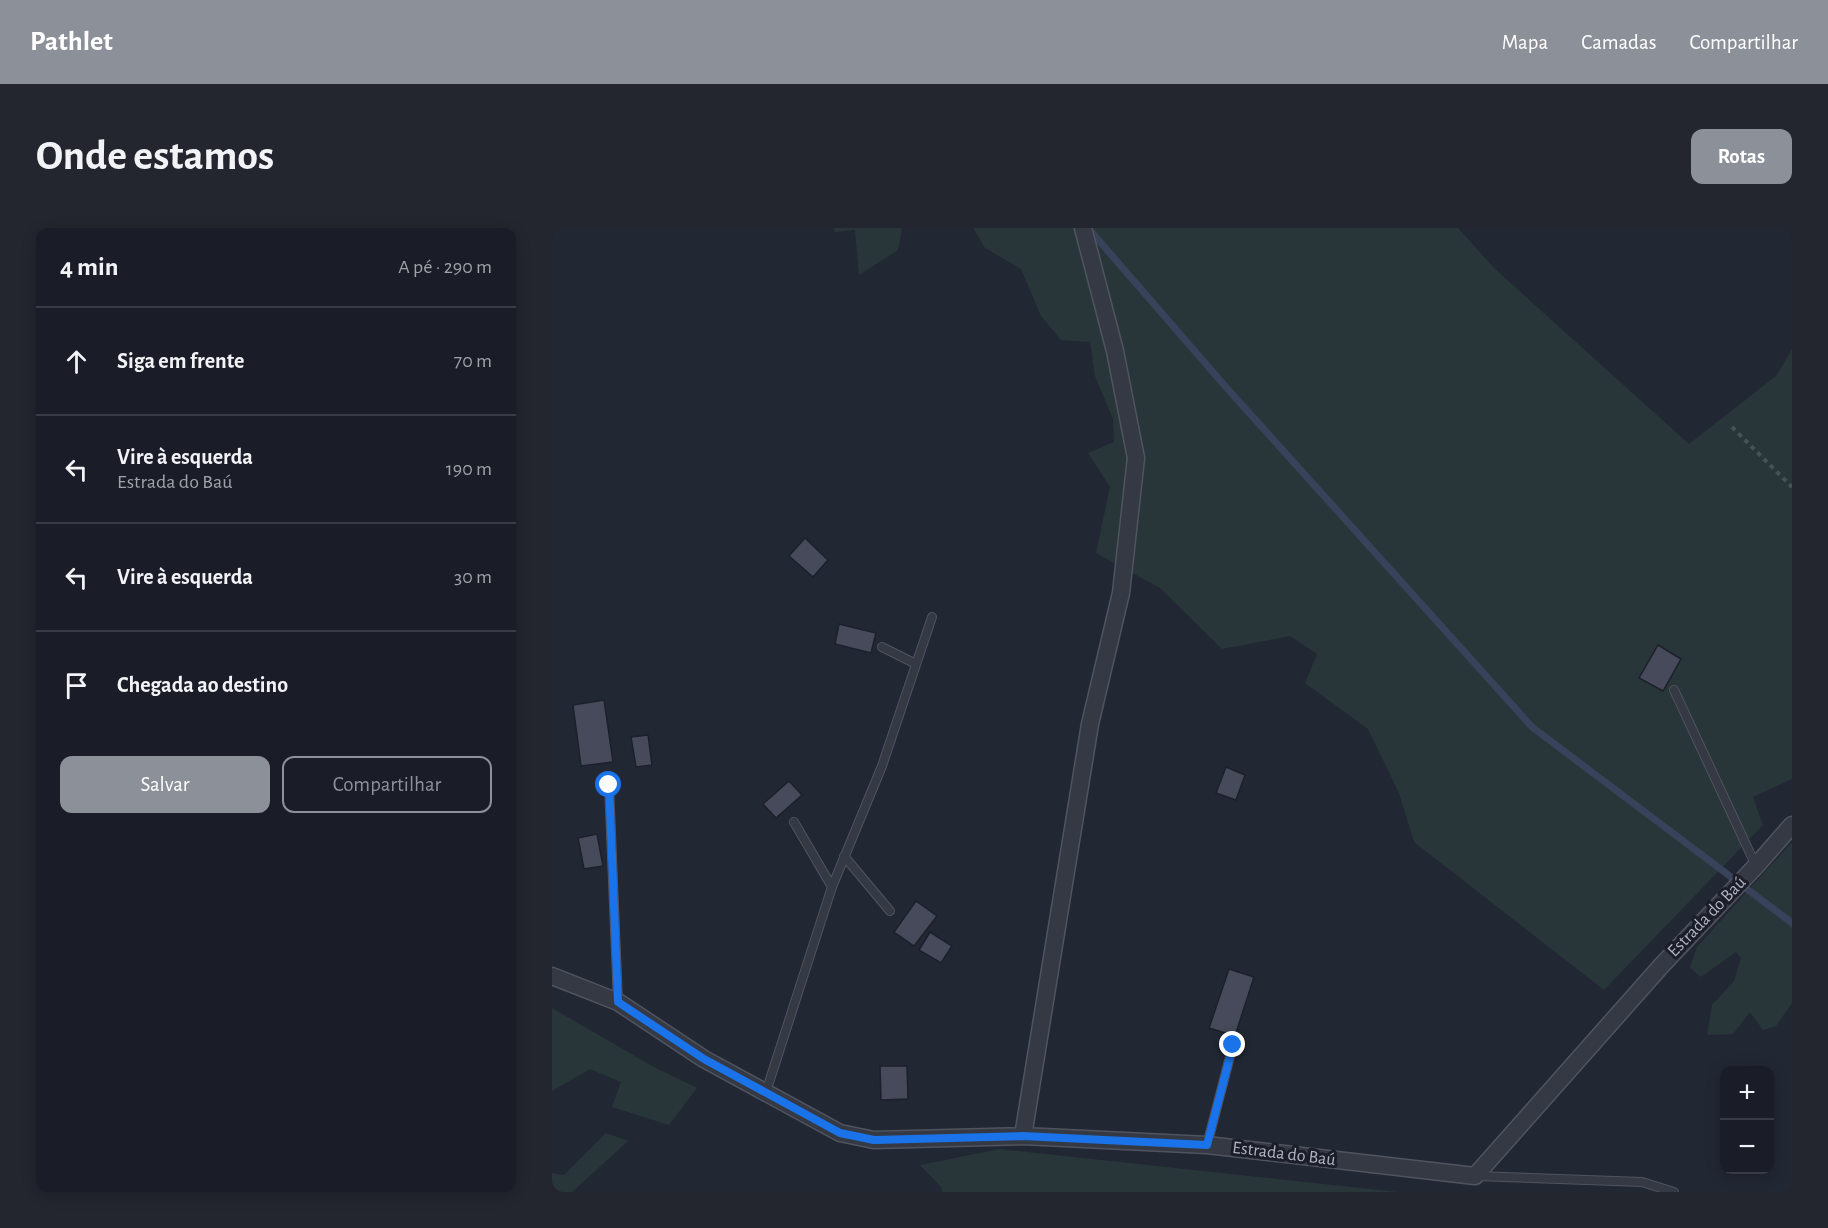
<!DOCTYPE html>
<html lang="pt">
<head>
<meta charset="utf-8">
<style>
	:root { --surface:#1a1d27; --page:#23262f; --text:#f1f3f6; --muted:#9fa2a7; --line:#383b44; --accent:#8c9099 }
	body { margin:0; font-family:"Alegreya Sans",sans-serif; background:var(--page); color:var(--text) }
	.controls { position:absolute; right:18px; bottom:18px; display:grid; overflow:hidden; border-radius:12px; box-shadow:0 3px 15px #0003 }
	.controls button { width:54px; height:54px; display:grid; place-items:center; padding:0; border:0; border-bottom:2px solid var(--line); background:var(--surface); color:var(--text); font:30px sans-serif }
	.stop { position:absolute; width:18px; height:18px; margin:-14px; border:4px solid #1a73e8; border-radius:50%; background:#fff }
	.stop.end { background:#1a73e8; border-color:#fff; box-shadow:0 2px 6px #0008 }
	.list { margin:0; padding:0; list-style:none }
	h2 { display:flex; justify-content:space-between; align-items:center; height:78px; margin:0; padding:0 24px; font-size:26px }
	h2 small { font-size:20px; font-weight:400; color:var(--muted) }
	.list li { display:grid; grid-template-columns:39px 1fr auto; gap:18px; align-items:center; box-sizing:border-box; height:108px; padding:0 24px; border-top:2px solid var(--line) }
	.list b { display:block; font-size:22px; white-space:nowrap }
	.list p { margin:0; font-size:20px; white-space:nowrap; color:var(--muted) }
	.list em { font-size:20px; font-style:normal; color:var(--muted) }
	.actions { display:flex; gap:12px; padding:18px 24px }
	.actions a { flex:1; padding:14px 0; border:2px solid var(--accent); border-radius:12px; text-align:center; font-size:21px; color:var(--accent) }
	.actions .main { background:var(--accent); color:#fff }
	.icon { flex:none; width:33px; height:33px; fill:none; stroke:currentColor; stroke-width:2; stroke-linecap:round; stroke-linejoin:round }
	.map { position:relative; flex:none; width:1240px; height:964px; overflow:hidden; border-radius:12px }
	header { display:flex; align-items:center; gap:36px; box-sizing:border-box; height:84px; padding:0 30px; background:var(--accent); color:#fff }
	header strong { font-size:28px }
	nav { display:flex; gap:33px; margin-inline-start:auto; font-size:21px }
	.intro { display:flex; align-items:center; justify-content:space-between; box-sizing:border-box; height:144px; padding:0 36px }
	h1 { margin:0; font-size:42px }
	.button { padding:15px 27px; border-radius:12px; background:var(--accent); color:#fff; font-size:21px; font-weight:700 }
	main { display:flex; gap:36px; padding:0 36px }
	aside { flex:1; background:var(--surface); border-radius:12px; box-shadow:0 3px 15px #0003 }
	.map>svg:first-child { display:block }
	.green { fill:#283639 }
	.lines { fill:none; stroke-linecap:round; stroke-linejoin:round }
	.stream { stroke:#39425b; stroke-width:7 }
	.building { fill:#464a5a; stroke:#1d202b; stroke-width:1.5 }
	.lane-casing { stroke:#50545f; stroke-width:10 }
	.street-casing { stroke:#50545f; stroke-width:19 }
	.path { stroke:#455256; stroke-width:4; stroke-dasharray:4.5 4.5; stroke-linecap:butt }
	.lane { stroke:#353944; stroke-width:8 }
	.street { stroke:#353944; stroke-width:16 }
	.route { stroke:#1a73e8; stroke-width:8 }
	.labels { text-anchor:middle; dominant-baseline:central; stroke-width:6; stroke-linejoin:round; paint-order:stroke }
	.street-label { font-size:18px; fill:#b0b4c1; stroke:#1b1e29 }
</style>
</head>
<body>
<header>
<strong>Pathlet</strong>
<nav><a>Mapa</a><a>Camadas</a><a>Compartilhar</a></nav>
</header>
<div class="intro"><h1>Onde estamos</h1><a class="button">Rotas</a></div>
<main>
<aside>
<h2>4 min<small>A pé · 290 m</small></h2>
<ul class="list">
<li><svg class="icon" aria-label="ahead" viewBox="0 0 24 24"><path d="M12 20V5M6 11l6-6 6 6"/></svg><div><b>Siga em frente</b></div><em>70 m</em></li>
<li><svg class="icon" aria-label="left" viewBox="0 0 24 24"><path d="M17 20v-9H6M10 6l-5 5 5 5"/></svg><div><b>Vire à esquerda</b><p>Estrada do Baú</p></div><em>190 m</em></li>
<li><svg class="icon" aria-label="left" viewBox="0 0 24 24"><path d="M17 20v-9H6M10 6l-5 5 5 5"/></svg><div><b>Vire à esquerda</b></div><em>30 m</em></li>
<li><svg class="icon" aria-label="arrive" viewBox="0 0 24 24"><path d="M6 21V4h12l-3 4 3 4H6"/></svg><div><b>Chegada ao destino</b></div></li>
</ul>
<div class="actions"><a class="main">Salvar</a><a>Compartilhar</a></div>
</aside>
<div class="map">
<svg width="1240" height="964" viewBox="0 0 1240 964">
	<rect width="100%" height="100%" fill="#222734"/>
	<!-- green -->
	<path class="green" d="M282,0H350L346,22L307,47L303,2L283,4Z
		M421,0H906L943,41L1137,216L1224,148L1240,121V551L1201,569L1211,597L1052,762L862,614L847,565L816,501L753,455L765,426L738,408L670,421L608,360L544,325L558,259L536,225L562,214L561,191L543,148L538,114L509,112L489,88L469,41L433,20Z
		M1240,614V775L1224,798L1211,802L1198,784L1181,806L1155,807L1160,777L1182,753L1189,730L1184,724L1149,749L1138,740L1145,719Z
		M0,780L100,838L145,860L117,897L60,879L69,854L38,841L0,863Z
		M54,905L76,913L20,964H0V945L12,947Z
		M447,921L846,964H390L389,959L368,937Z"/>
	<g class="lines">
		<!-- stream -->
		<path class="stream" d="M536,0L673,158L980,499L1240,695"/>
	</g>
	<!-- building -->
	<path class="building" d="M253,310L276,332L261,349L237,328Z
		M287,396L324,405L319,425L283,416Z
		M1106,417L1129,431L1111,463L1087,450Z
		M52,472L61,534L29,538L21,477Z
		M96,507L100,537L84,539L79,509Z
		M674,539L693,547L684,572L664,565Z
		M237,553L250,567L224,590L211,576Z
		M45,606L51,638L32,641L26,610Z
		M364,673L385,688L362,718L342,704Z
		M378,704L400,718L389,735L367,722Z
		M677,741L702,749L683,808L657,800Z
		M328,838H355L356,871L329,872Z"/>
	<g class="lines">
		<!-- lane casing -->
		<g class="lane-casing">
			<path id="lane" d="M330,419L364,436
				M1122,462L1204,638
				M57,557L66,774
				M242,594L280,659
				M292,628L338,683
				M214,864L280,659L330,538L380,389
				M655,917L681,817
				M924,948L1090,954L1122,964"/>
		</g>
		<!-- street casing -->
		<g class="street-casing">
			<path id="street" d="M0,748L66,774L152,831L288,905L322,912L471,908L655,917L923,948L1110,737L1204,638L1240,597
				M471,908L538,496L569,365L584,230L563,123L531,0"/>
		</g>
		<!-- path -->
		<path class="path" d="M1180,199L1240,259"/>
		<!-- lane -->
		<use href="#lane" class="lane"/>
		<!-- street -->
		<use href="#street" class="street"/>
	</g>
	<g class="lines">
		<!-- route -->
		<path class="route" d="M57,557L66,774L152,831L288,905L322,912L471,908L655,917L681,817"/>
	</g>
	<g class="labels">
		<!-- street labels -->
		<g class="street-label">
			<text transform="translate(1155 689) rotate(-46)">Estrada do Baú</text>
			<text transform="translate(732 926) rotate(7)">Estrada do Baú</text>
		</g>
	</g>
</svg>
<div class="controls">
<button>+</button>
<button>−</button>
</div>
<div class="stop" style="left:57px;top:557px"></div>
<div class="stop end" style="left:681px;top:817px"></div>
</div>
</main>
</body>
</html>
